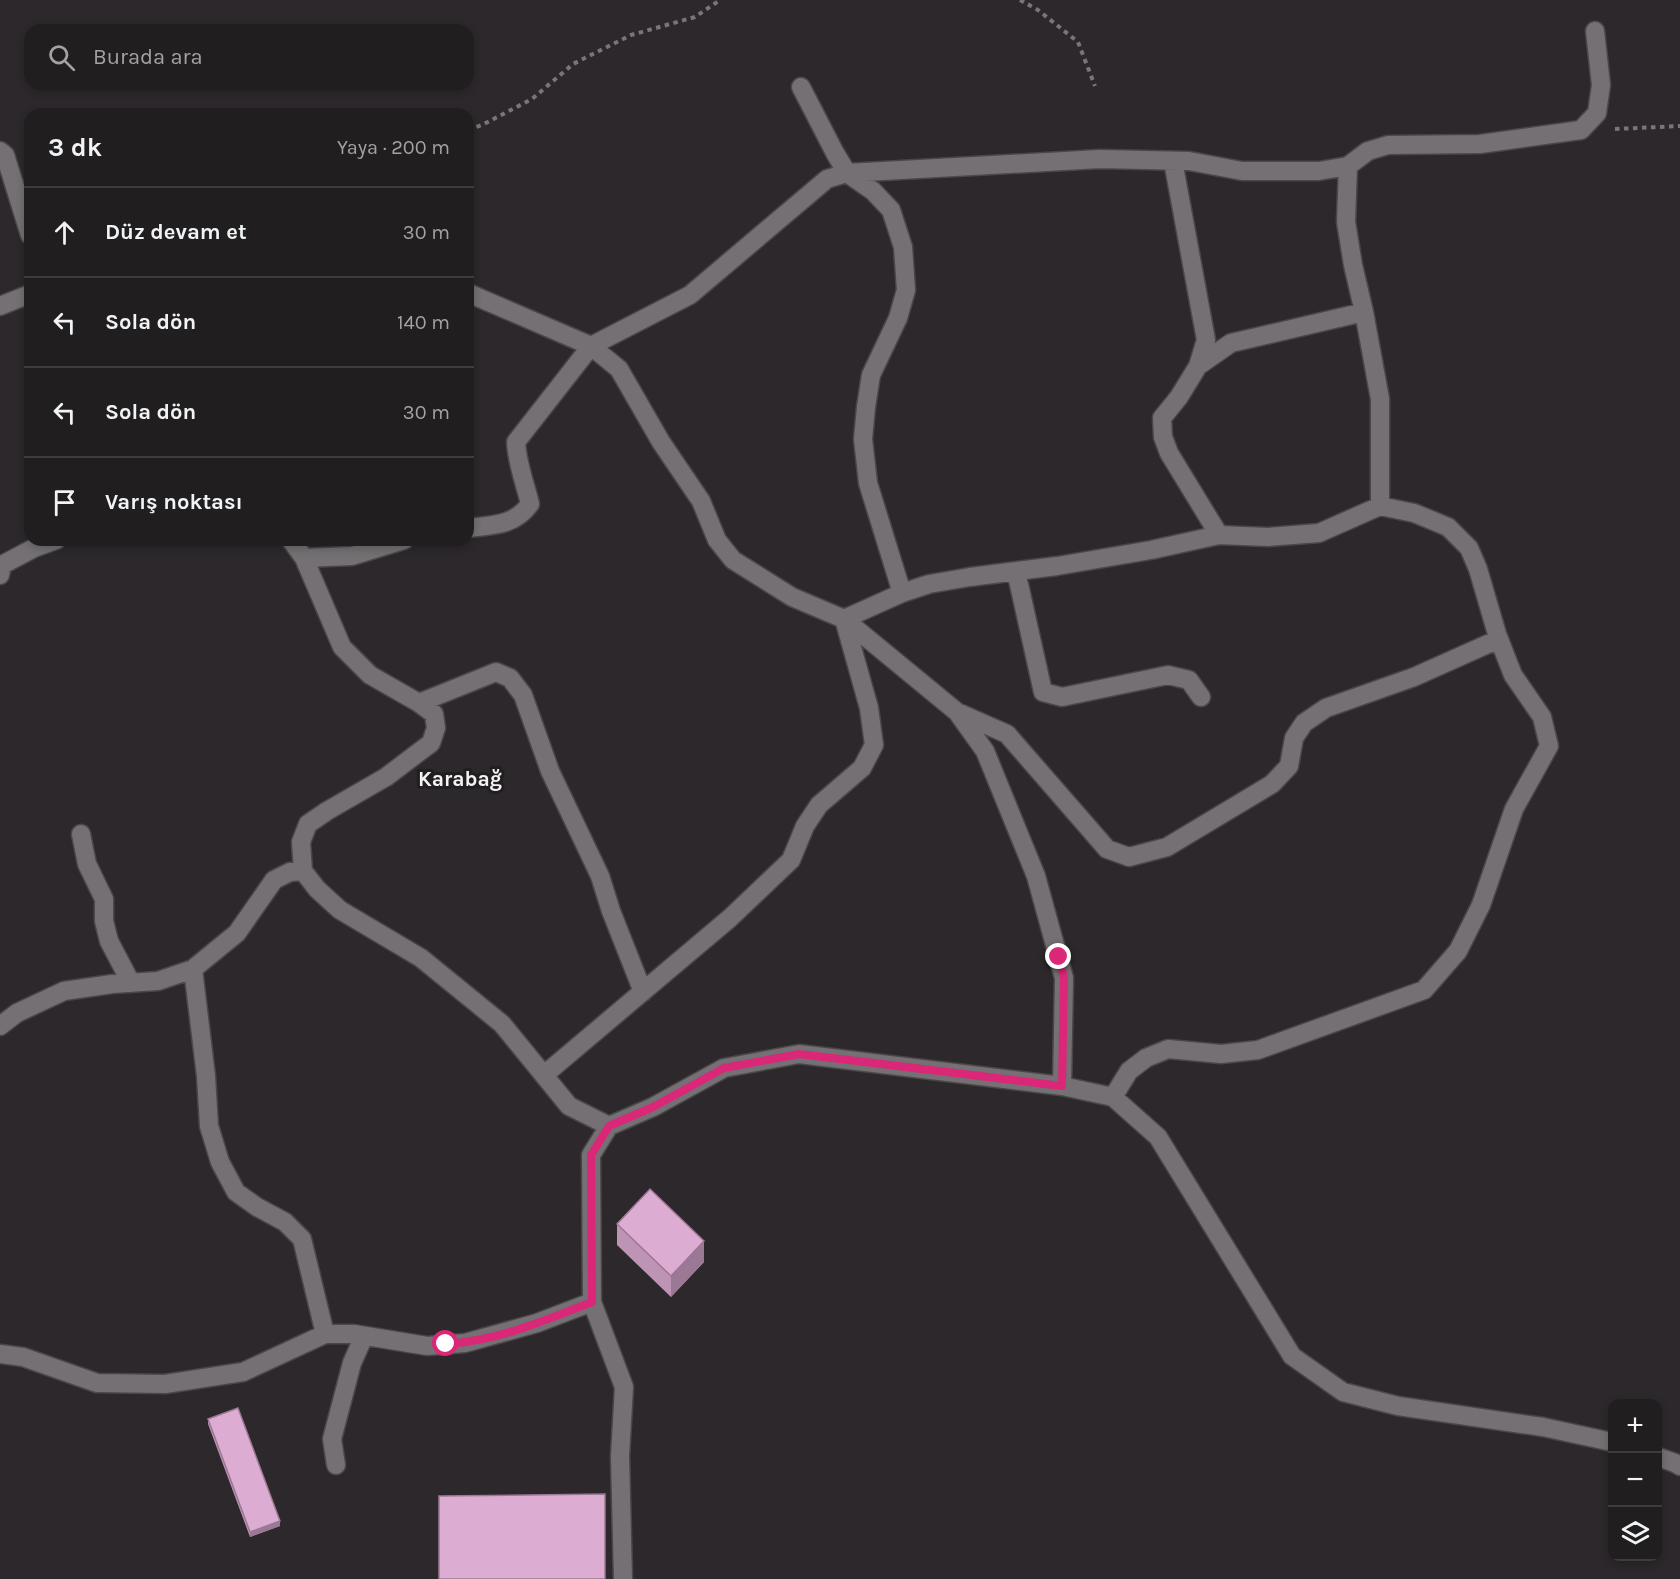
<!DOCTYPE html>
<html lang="tr">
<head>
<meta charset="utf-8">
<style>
	:root { --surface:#211e20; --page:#292729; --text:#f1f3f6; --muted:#a2a2a5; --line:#3e3c3e }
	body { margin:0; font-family:Karla,sans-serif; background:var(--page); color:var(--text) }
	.controls { position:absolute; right:18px; bottom:18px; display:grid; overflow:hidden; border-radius:12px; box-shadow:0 3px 9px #0003 }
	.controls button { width:54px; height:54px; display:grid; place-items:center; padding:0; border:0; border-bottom:2px solid var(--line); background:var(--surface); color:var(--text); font:30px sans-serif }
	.stop { position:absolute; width:18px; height:18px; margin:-14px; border:4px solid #db2777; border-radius:50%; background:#fff }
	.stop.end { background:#db2777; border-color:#fff; box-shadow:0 2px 6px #0008 }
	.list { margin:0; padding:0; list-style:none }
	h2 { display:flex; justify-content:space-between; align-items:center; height:78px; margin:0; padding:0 24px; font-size:26px }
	h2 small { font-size:20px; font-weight:400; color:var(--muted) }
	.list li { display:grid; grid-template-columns:39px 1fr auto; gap:18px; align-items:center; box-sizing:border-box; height:90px; padding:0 24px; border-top:2px solid var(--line) }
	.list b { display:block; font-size:22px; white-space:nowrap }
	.list em { font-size:20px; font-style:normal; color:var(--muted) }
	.icon { flex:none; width:33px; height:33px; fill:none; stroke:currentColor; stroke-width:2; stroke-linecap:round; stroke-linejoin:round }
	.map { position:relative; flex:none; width:1680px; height:1579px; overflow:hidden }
	.search { position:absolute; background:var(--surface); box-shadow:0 3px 9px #0003; left:24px; top:24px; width:450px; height:66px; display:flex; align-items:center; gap:15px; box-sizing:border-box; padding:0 21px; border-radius:18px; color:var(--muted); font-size:22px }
	.panel { position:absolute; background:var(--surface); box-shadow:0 3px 9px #0003; left:24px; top:108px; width:450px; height:438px; border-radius:18px }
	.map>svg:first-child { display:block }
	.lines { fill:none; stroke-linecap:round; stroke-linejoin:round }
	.minor-casing { stroke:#4a474a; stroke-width:21 }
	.path { stroke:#797678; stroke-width:4; stroke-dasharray:4.5 4.5; stroke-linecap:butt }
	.minor { stroke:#747073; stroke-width:18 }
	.wall { fill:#be94b5 }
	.shaded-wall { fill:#9b7894 }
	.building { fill:#ddacd3; stroke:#9b7894; stroke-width:1.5 }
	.route { stroke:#db2777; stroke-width:8 }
	.labels { text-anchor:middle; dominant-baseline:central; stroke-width:6; stroke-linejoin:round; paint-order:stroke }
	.quarter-label { font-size:21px; font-weight:bold; fill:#f4f2f3; stroke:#221f21 }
</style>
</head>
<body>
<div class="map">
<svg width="1680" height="1579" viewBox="0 0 1680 1579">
	<rect width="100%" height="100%" fill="#2c282b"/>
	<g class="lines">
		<!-- minor casing -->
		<g class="minor-casing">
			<path id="minor" d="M801,87L835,153L847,173L873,191L891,210L903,247L906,290L898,318L871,375L866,407L863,439L868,483L902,593
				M0,151L5,155L30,235
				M1173,161L1206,340L1198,366L1179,397L1162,418L1163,437L1169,453L1219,535
				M1348,166L1346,222L1353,265L1364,312L1380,399V506
				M468,293L591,346L619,369L661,442L701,501L717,540L733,560L792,597L844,619L957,712L985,751L1036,876L1064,978L1062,1086
				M0,306L30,294
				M1198,366L1231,343L1364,312
				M468,528C493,525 514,526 530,504C525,483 517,464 516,442L591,346L690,295L827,179L847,173L1100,159L1189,161L1242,171H1319L1348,166L1368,151L1388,145L1480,144L1581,130L1597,113L1601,85L1595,31
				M291,540L304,558L342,647L370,675L419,703L434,714L436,728L431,743L386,777L327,811L308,824L301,842L303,871L317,889L340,910L421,958L502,1024L569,1106L609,1126
				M304,558L352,556L404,540
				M1016,571L1043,692L1062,697L1168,675L1189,680L1201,697
				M0,575L2,565L34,548L56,540
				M419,703L496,672L510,678L523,695L550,771L600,876L611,911L643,992
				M957,712L1007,734L1107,849L1129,857L1167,847L1272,784L1289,766L1294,738L1304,723L1326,708L1414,677L1499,639
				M81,834L87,864L104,899V921L109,941L131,983
				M193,969L206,1076L209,1126L220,1162L236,1192L257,1207L285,1222L302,1239L325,1334
				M0,1026L17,1013L64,991L112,984L158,981L193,969L237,933L274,880L290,872L303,871
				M544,1075L730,918L791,860L805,826L819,805L862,768L874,745L869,708L844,619L902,593L929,584L970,577L1057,566L1151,550L1219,535L1268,537L1319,533L1380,506L1414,513L1448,527L1469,548L1478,569L1497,634L1513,675L1542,717L1549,746L1514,809L1481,905L1458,951L1424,990L1258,1050L1221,1054L1168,1049L1146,1058L1129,1071L1113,1097
				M0,1354L23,1357L97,1383L165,1384L243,1372L325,1334H354L427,1346L465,1343L537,1323L592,1302
				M1658,1457L1675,1463L1680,1466
				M336,1465L332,1439L352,1363L364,1336
				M623,1579L620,1456L624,1387L592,1302L591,1155L609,1126L653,1107L724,1068L799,1054L1062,1086L1113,1097L1158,1137L1292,1356L1343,1392L1398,1406L1543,1427L1612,1442"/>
		</g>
		<!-- path -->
		<path class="path" d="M1020,0L1038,10L1078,42L1095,86
			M1615,129L1680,126
			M468,130L482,125L532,99L573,64L631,35L695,17L720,0"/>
		<!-- minor -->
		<use href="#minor" class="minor"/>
	</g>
	<!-- wall -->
	<path class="wall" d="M617,1224L704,1262L671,1297L617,1245Z
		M208,1419L280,1526L250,1537L208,1424Z"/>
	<!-- shaded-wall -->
	<path class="shaded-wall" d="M704,1241V1262L671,1297V1276Z
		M280,1521V1526L250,1537V1532Z"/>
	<!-- building -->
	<path class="building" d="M650,1189L704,1241L671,1276L617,1224Z
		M238,1408L280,1521L250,1532L208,1419Z
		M605,1494V1579H439V1496Z"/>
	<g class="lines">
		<!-- route -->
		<path class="route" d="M446,1344C497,1341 546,1320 592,1302L591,1155L609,1126L653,1107L724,1068L799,1054L1062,1086L1064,978L1059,957"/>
	</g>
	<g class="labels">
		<!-- quarter labels -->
		<g class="quarter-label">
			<text x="460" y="779">Karabağ</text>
		</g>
	</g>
</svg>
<div class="controls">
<button>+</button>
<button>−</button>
<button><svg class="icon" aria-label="layers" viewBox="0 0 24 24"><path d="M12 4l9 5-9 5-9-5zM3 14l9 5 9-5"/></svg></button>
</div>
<div class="stop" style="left:446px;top:1344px"></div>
<div class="stop end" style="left:1059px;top:957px"></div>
<div class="search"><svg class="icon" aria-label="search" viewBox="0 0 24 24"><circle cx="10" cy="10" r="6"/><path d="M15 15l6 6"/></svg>Burada ara</div>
<section class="panel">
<h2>3 dk<small>Yaya · 200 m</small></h2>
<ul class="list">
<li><svg class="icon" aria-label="ahead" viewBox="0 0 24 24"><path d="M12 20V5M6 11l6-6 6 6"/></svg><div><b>Düz devam et</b></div><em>30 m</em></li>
<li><svg class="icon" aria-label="left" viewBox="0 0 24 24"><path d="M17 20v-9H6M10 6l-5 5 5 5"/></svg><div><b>Sola dön</b></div><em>140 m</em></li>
<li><svg class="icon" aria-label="left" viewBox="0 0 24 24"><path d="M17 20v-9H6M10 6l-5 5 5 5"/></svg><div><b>Sola dön</b></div><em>30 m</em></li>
<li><svg class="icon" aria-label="arrive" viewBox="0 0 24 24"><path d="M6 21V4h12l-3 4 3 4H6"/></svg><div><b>Varış noktası</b></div></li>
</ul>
</section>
</div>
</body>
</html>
